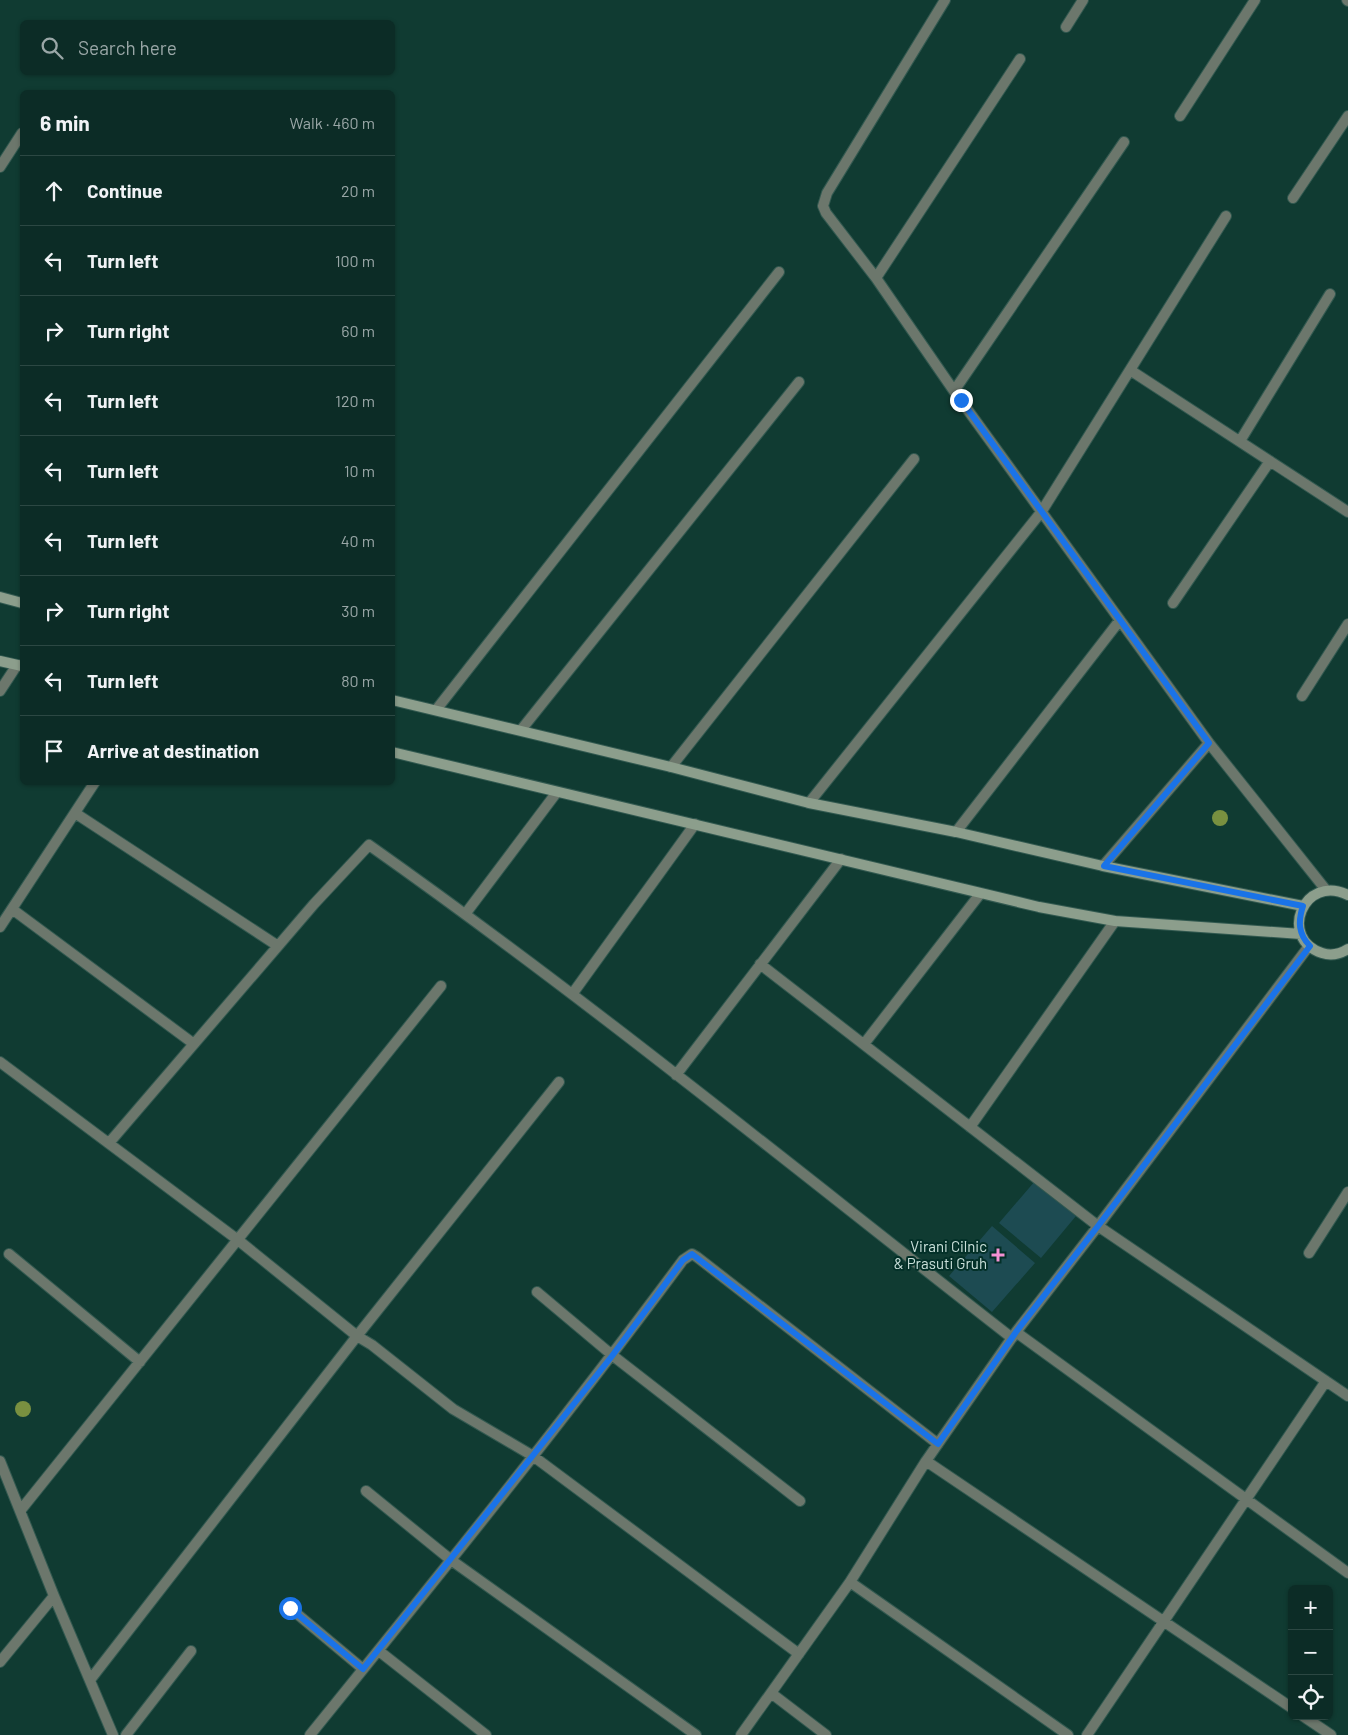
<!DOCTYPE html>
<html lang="en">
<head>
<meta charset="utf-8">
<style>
	:root { --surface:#0c2c26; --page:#1a3832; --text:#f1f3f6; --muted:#9aa7a7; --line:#2c4843 }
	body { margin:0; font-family:Barlow,sans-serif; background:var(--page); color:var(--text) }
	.controls { position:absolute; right:15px; bottom:15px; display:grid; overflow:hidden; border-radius:8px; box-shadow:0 1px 4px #0004 }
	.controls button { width:45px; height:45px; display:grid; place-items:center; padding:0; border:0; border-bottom:1px solid var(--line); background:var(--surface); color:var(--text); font:25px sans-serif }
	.stop { position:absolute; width:15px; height:15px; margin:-11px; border:4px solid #1a73e8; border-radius:50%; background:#fff }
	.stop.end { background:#1a73e8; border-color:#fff; box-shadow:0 1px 5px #0008 }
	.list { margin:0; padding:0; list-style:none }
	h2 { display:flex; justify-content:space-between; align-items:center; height:65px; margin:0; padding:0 20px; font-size:21px }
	h2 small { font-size:16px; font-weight:400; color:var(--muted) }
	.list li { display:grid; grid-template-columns:32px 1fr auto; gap:15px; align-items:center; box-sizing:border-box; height:70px; padding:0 20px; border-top:1px solid var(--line) }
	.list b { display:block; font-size:19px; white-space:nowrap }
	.list em { font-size:16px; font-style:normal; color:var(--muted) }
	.icon { flex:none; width:28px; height:28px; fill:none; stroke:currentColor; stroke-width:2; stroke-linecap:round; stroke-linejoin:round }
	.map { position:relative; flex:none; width:1348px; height:1735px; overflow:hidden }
	.search { position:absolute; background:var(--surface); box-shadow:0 1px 4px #0004; left:20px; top:20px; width:375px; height:55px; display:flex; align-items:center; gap:12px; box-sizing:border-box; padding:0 18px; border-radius:8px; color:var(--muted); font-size:19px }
	.panel { position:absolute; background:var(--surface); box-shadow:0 1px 4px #0004; left:20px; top:90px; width:375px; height:695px; border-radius:8px }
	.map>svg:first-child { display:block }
	.building { fill:#1d4b52 }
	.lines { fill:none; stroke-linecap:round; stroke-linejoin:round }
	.lane-casing { stroke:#325950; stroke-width:12 }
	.street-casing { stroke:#325950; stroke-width:12 }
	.secondary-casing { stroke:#325950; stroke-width:12 }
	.lane { stroke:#6c776c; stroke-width:10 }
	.street { stroke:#6c776c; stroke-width:10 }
	.secondary { stroke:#8c9e8c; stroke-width:10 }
	.tree { fill:#799040 }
	.route { stroke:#1a73e8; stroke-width:6 }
	.poi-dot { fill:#f491d4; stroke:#033028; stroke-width:2 }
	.labels { text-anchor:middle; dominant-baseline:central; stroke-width:4; stroke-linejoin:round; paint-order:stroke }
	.poi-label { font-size:15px; fill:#cbe1db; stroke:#033028; text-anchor:end }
</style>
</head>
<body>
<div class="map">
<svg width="1348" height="1735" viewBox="0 0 1348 1735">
	<rect width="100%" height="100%" fill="#103b32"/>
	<!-- building -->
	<path class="building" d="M1035,1181L1076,1216L1041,1258L999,1223Z
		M992,1226L1035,1263L992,1312L949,1276Z"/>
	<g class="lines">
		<!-- lane casing -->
		<g class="lane-casing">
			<path id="lane" d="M0,167L22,133"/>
		</g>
		<!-- street casing -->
		<g class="street-casing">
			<path id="street" d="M945,0L827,193L823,206L826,213L876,278L954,391L1209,743L1326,890
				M1347,0L1348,1
				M1066,27L1083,0
				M1180,116L1255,0
				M1293,198L1348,116
				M876,278L1020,59
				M1130,370L1348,512
				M954,391L1124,142
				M1240,441L1330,294
				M1173,603L1270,461
				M0,691L17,665
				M1302,696L1348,624
				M436,710L779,272
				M521,730L799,382
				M671,767L914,459
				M809,803L1042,511L1226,216
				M75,813L278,946
				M956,832L1120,620
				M1103,866L1209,743
				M12,909L194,1044
				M466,913L557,792
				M0,927L95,782
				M760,964L1098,1226L1348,1396
				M573,993L695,824
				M864,1044L980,894
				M0,1062L238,1240L357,1336L372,1345L453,1409L533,1456L799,1654
				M676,1075L841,859
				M970,1127L1115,921
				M109,1143L314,904L369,845C590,1001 799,1172 1012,1338
				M1309,1253L1348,1192
				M9,1254L140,1362
				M537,1292L612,1355L800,1501
				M1016,1332L1348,1573
				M0,1461L54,1596L113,1735
				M926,1461L1292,1708
				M366,1491L451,1560L696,1735
				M20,1511L441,986
				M850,1582L1068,1735
				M290,1608L363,1669
				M379,1651L486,1735
				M0,1662L54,1596
				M90,1680L357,1336L559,1082
				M771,1693L826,1735
				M1303,1716L1331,1735
				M126,1735L191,1651
				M310,1735C437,1578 563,1422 683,1260L692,1254L697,1257L938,1444
				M741,1735L850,1582L926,1461L1016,1332L1098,1226L1309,946
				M1087,1735L1326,1381"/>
		</g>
		<!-- secondary casing -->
		<g class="secondary-casing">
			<path id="secondary" d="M0,597L22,603
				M0,661L22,666
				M392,700L671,767L809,803L956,832L1103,866L1303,906
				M392,752L1039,907L1115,921L1301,934
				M1348,895C1303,873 1278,939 1322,953C1331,956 1340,954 1348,949"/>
		</g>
		<!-- lane -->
		<use href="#lane" class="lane"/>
		<!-- street -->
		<use href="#street" class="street"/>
		<!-- secondary -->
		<use href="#secondary" class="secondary"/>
	</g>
	<!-- trees -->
	<g class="tree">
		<circle cx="1220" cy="818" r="8"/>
		<circle cx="23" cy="1409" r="8"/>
	</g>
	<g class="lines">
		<!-- route -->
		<path class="route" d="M290,1608L363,1669L612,1356L683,1260L692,1254L938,1444L1016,1332L1098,1226L1310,946C1298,934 1298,921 1303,906L1104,866L1209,743L961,400"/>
	</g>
	<!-- markers -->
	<path class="poi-dot" d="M995.5 1247.5h5v5h5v5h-5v5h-5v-5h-5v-5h5z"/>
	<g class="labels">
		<!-- poi labels -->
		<g class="poi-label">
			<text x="987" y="1246">Virani Cilnic<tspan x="987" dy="17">&amp; Prasuti Gruh</tspan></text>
		</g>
	</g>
</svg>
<div class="controls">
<button>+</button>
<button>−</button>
<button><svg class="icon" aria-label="locate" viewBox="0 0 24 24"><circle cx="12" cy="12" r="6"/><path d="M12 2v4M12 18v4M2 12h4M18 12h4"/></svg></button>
</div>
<div class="stop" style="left:290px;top:1608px"></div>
<div class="stop end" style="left:961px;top:400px"></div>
<div class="search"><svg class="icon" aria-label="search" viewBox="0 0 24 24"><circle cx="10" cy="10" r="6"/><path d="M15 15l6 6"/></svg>Search here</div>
<section class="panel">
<h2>6 min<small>Walk · 460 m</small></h2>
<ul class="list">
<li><svg class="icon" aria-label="ahead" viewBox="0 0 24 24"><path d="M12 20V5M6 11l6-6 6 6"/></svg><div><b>Continue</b></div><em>20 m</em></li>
<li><svg class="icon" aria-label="left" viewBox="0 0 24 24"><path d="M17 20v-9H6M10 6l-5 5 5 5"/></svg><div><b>Turn left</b></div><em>100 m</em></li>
<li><svg class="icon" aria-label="right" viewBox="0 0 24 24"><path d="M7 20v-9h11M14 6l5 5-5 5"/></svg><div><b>Turn right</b></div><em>60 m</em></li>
<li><svg class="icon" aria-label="left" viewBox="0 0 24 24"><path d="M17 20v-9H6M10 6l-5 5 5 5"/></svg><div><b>Turn left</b></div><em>120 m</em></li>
<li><svg class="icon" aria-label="left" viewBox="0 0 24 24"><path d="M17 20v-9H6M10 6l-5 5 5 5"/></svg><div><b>Turn left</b></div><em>10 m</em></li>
<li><svg class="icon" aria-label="left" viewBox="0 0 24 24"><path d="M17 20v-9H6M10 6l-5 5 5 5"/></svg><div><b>Turn left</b></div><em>40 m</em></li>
<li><svg class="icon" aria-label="right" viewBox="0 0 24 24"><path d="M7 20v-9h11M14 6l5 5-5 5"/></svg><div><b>Turn right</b></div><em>30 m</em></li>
<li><svg class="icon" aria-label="left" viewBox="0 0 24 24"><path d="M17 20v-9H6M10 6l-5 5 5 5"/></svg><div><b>Turn left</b></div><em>80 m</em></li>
<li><svg class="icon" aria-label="arrive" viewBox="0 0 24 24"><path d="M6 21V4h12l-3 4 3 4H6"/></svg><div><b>Arrive at destination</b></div></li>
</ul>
</section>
</div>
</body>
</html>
